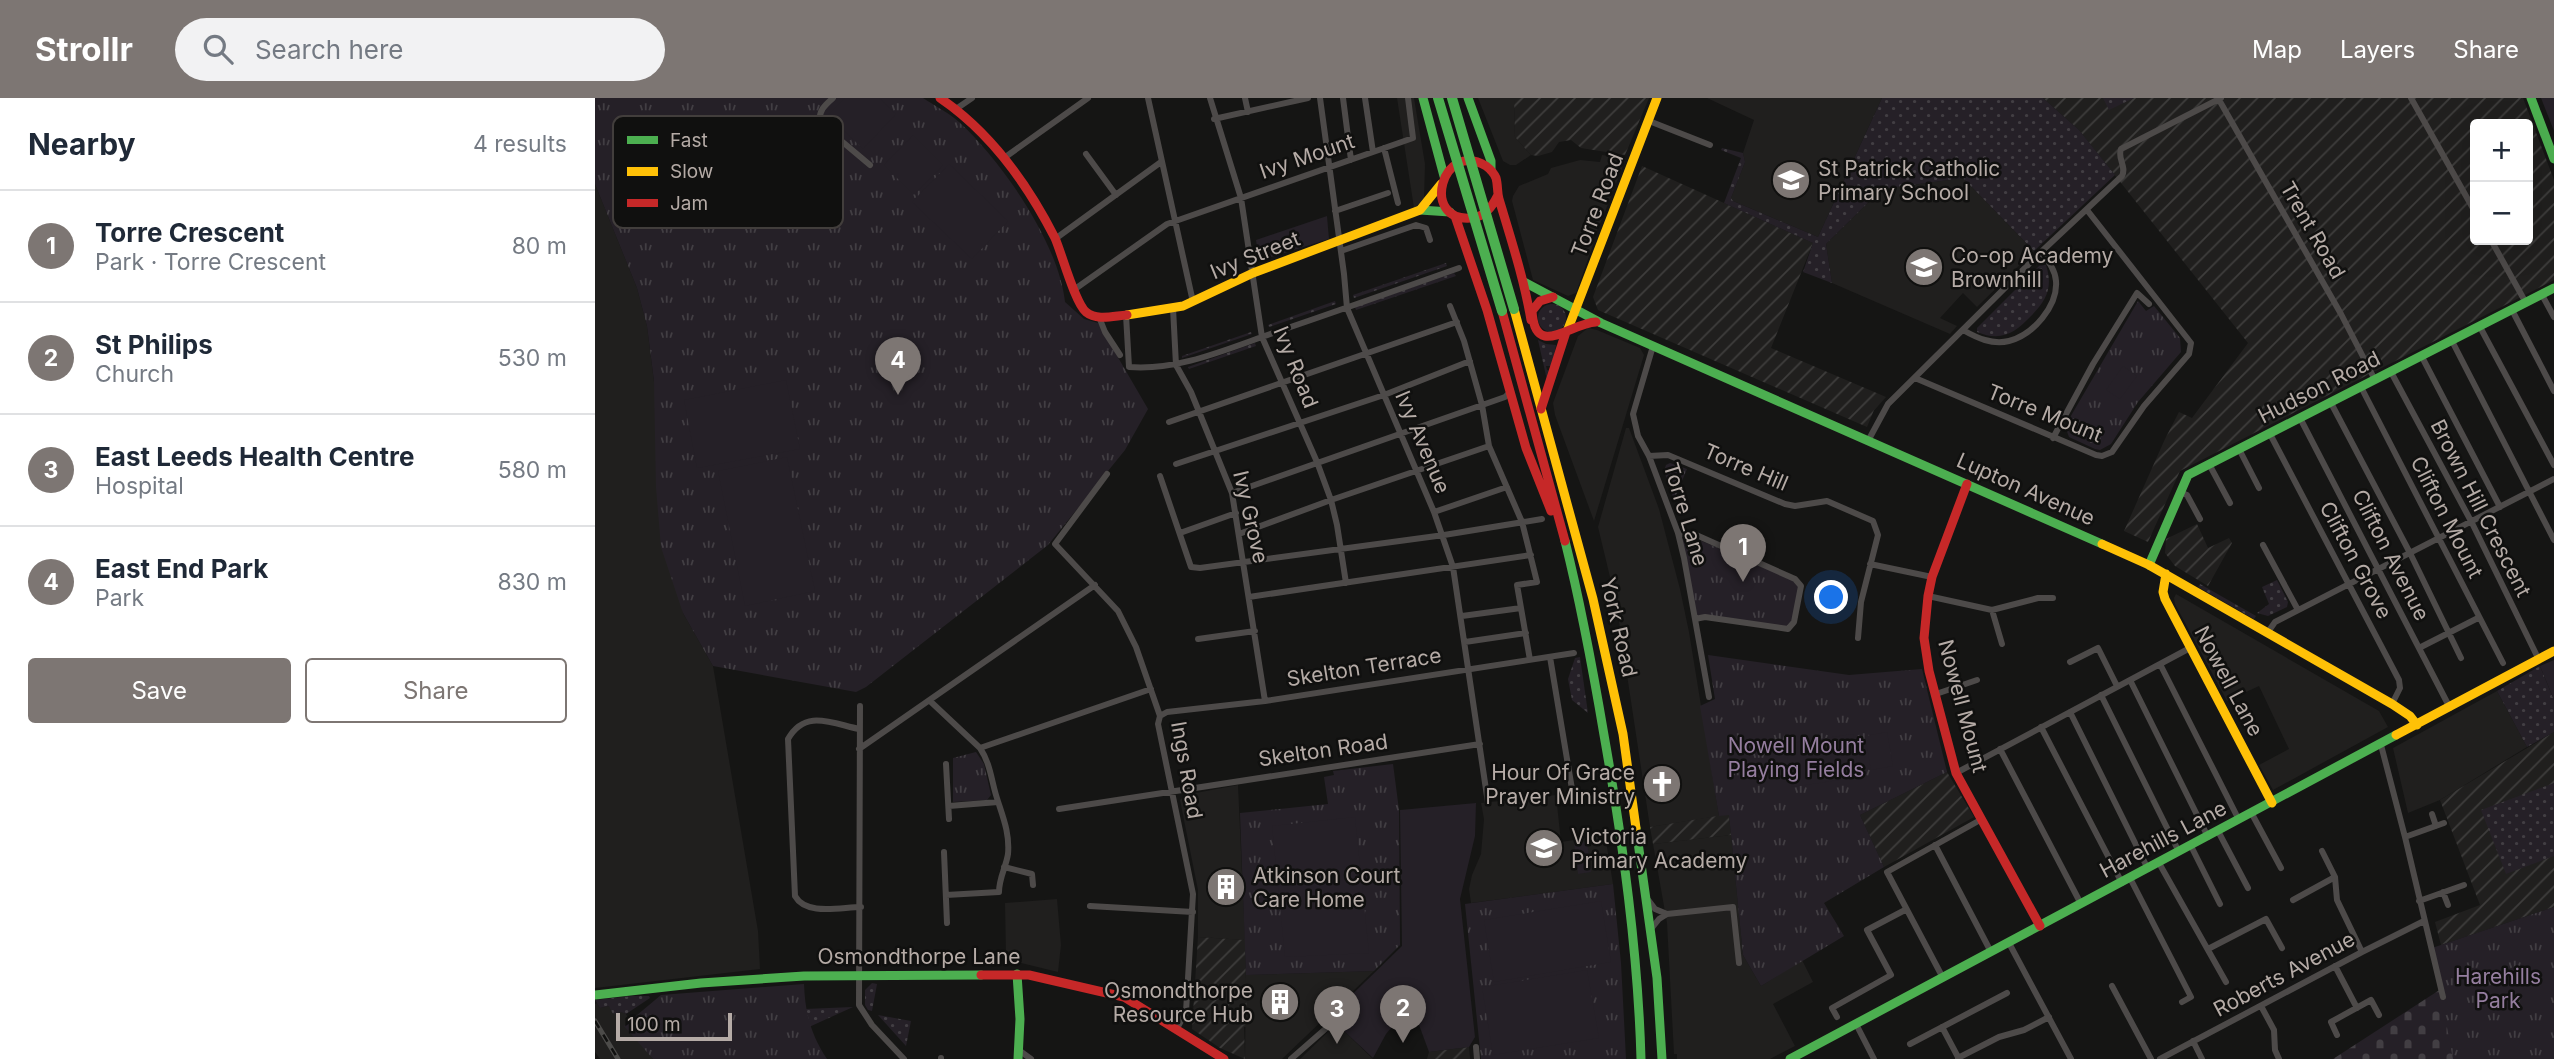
<!DOCTYPE html>
<html lang="en">
<head>
<meta charset="utf-8">
<style>
	:root { --surface:#fff; --page:#f2f2f3; --text:#1f2937; --muted:#747a83; --line:#e0e1e3; --accent:#7d7673 }
	body { margin:0; font-family:Inter,sans-serif; background:var(--page); color:var(--text) }
	.controls { position:absolute; right:21px; top:21px; display:grid; overflow:hidden; border-radius:7px; box-shadow:0 7px 28px #0002 }
	.controls button { width:63px; height:63px; display:grid; place-items:center; padding:0; border:0; border-bottom:2px solid var(--line); background:var(--surface); color:var(--text); font:35px sans-serif }
	.scale { position:absolute; left:21px; bottom:18px; width:116px; box-sizing:border-box; padding-left:7px; border:4px solid #b5aba6; border-top:0; font-size:19px; line-height:24px; white-space:nowrap; color:#b5aba6; -webkit-text-stroke:5px #10100f; paint-order:stroke }
	.you { position:absolute; left:1237px; top:500px; width:24px; height:24px; margin:-18px; border:5px solid #fff; border-radius:50%; background:#1a73e8; box-shadow:0 0 0 10px #1a73e833 }
	.badge { display:grid; place-items:center; width:46px; height:46px; border-radius:50%; background:var(--accent); color:#fff; font-size:23px; font-weight:700 }
	.pin { position:absolute; translate:-50% -58px; filter:drop-shadow(0 2px 4px #0008) }
	.pin::after { content:''; position:absolute; top:37px; width:24px; height:21px; background:inherit; clip-path:polygon(0 0,100% 0,50% 100%) }
	.list { margin:0; padding:0; list-style:none }
	h2 { display:flex; justify-content:space-between; align-items:center; height:91px; margin:0; padding:0 28px; font-size:30px }
	h2 small { font-size:23px; font-weight:400; color:var(--muted) }
	.list li { display:grid; grid-template-columns:46px 1fr auto; gap:21px; align-items:center; box-sizing:border-box; height:112px; padding:0 28px; border-top:2px solid var(--line) }
	.list b { display:block; font-size:26px; white-space:nowrap }
	.list p { margin:0; font-size:23px; white-space:nowrap; color:var(--muted) }
	.list em { font-size:23px; font-style:normal; color:var(--muted) }
	.actions { display:flex; gap:14px; padding:21px 28px }
	.actions a { flex:1; padding:16px 0; border:2px solid var(--accent); border-radius:7px; text-align:center; font-size:24px; color:var(--accent) }
	.actions .main { background:var(--accent); color:#fff }
	.icon { flex:none; width:38px; height:38px; fill:none; stroke:currentColor; stroke-width:2; stroke-linecap:round; stroke-linejoin:round }
	.map { position:relative; flex:none; width:1959px; height:961px; overflow:hidden }
	header { display:flex; align-items:center; gap:42px; box-sizing:border-box; height:98px; padding:0 35px; background:var(--accent); color:#fff }
	header strong { font-size:33px }
	nav { display:flex; gap:38px; margin-inline-start:auto; font-size:24px }
	.search { width:490px; height:63px; background:var(--page); display:flex; align-items:center; gap:18px; box-sizing:border-box; padding:0 24px; border-radius:38px; color:var(--muted); font-size:26px }
	main { display:flex }
	aside { flex:1; background:var(--surface) }
	.map>svg:first-child { display:block }
	.built { fill:#201f1e }
	.industrial { fill:url(#industrial-furrows); fill-rule:evenodd }
	.grass { fill:url(#grass-dots) }
	.cemetery { fill:url(#cemetery-stones) }
	.park { fill:url(#park-tufts) }
	.garden { fill:#252027 }
	.lines { fill:none; stroke-linecap:round; stroke-linejoin:round }
	.street { stroke:#4d4a49; stroke-width:6 }
	.fast { stroke:#4caf50; stroke-width:9 }
	.slow { stroke:#ffc107; stroke-width:9 }
	.jam { stroke:#c62828; stroke-width:9 }
	.rail-casing { stroke:#4c4b49; stroke-width:5 }
	.rail { stroke:#10100f; stroke-width:2.5; stroke-dasharray:8; stroke-linecap:butt }
	.fast-bridge { stroke:#4caf50; stroke-width:10 }
	.labels { text-anchor:middle; dominant-baseline:central; stroke-width:5; stroke-linejoin:round; paint-order:stroke }
	.street-label { font-size:21px; fill:#b5aba6; stroke:#10100f }
	.poi-label { font-size:21px; fill:#b5aba6; stroke:#10100f; text-anchor:start }
	.park-label { font-size:21px; fill:#957e9f; stroke:#10100f }
	.key { fill:#10100f; stroke:#423e3c; stroke-width:2 }
	.key-label { font-size:19px; fill:#b5aba6 }
</style>
</head>
<body>
<header>
<strong>Strollr</strong>
<div class="search"><svg class="icon" aria-label="search" viewBox="0 0 24 24"><circle cx="10" cy="10" r="6"/><path d="M15 15l6 6"/></svg>Search here</div>
<nav><a>Map</a><a>Layers</a><a>Share</a></nav>
</header>
<main>
<aside>
<h2>Nearby<small>4 results</small></h2>
<ul class="list">
<li><span class="badge">1</span><div><b>Torre Crescent</b><p>Park · Torre Crescent</p></div><em>80 m</em></li>
<li><span class="badge">2</span><div><b>St Philips</b><p>Church</p></div><em>530 m</em></li>
<li><span class="badge">3</span><div><b>East Leeds Health Centre</b><p>Hospital</p></div><em>580 m</em></li>
<li><span class="badge">4</span><div><b>East End Park</b><p>Park</p></div><em>830 m</em></li>
</ul>
<div class="actions"><a class="main">Save</a><a>Share</a></div>
</aside>
<div class="map">
<svg width="1959" height="961" viewBox="0 0 1959 961">
	<defs>
		<pattern id="industrial-furrows" width="10" height="10" patternUnits="userSpaceOnUse" patternTransform="scale(1.75)"><rect width="10" height="10" fill="#201f1e"/><path d="M-1 1l2-2M0 10L10 0M9 11l2-2" fill="none" stroke="#3e3d3c"/></pattern>
		<pattern id="grass-dots" width="8" height="8" patternUnits="userSpaceOnUse" patternTransform="scale(1.75)"><rect width="8" height="8" fill="#252027"/><path d="M2 2h.1M6 6h.1" fill="none" stroke="#423e43" stroke-width="1.8" stroke-linecap="round"/></pattern>
		<pattern id="cemetery-stones" width="16" height="16" patternUnits="userSpaceOnUse" patternTransform="scale(1.75)"><rect width="16" height="16" fill="#252027"/><path d="M2 7V4a2 2 0 0 1 4 0v3zM10 15v-3a2 2 0 0 1 4 0v3z" fill="#423e43"/></pattern>
		<pattern id="park-tufts" width="24" height="20" patternUnits="userSpaceOnUse" patternTransform="scale(1.75)"><rect width="24" height="20" fill="#252027"/><path d="M3 7l-1-3M5 7V3M7 7l1-3M15 17l-1-3M17 17v-4M19 17l1-3" fill="none" stroke="#423e43"/></pattern>
	</defs>
	<rect width="100%" height="100%" fill="#151514"/>
	<!-- built -->
	<path class="built" d="M802,0H819L830,66L829,102L819,110Z
		M883,0H919L920,39L936,57L921,67H915L908,63Z
		M1112,0H1287L1223,139L1138,103L1136,100L1150,64L1148,55L1159,22Z
		M1007,57L1031,60L1008,119L997,143L999,144L981,195L973,198L938,182L917,103L918,98L924,88L953,76L956,70L985,62L1005,64Z
		M1368,80L1439,153L1382,209L1368,195L1345,220L1362,228L1355,236L1237,185L1231,146L1287,91Z
		M0,86L42,190L52,228L88,515L118,568L163,833L165,871L0,890Z
		M993,230L1002,232L1045,250L1049,257L999,423L960,317L958,305L983,238Z
		M1031,330H1034L1064,411L1085,491L1094,534L1124,718L1055,729L1021,504L1003,429Z
		M1581,496L1784,613L1793,629L1678,692L1664,667L1694,651L1664,588L1632,603L1580,506L1579,500Z
		M1902,593L1932,649L1845,702L1813,715L1798,650Z
		M643,687L650,842L603,839V792L585,702L590,697Z
		M961,697L966,744L1010,737L1018,786L876,805L874,791L877,777L886,756L889,721L886,705Z
		M1136,737L1148,857L1166,888L1207,862L1218,884L1178,906L1200,948L1175,961H1082V956H1079L1072,825L1058,746Z
		M462,801L466,847L463,874L422,864L421,859L411,858L410,805Z
		M779,873L687,961H650L651,877Z
		M2,905L5,910L14,908L31,916L34,922L31,925L58,961H5L0,954V906Z
		M742,926L778,961H705L736,931Z"/>
	<!-- industrial -->
	<path class="industrial" d="M919,0H1054L1030,57L986,50L976,42L964,44L957,54L943,58L936,57L920,39Z
		M1448,0H1928L1959,82V182L1585,373L1553,444L1529,433L1570,341L1584,314L1597,320L1653,245L1484,32ZM1880,26H1933V142H1880Z
		M1047,68L1218,145L1176,250L1291,299L1279,312L1272,329L1003,212L998,199Z
		M1602,426L1613,450L1634,440L1637,445L1613,488L1580,468L1570,455L1571,441Z
		M1959,634V809L1846,847L1840,824L1885,807L1845,702Z
		M1352,674L1379,719L1289,769L1265,717Z
		M1134,716L1136,737L1058,746L1055,729Z
		M603,839L650,842L652,929H649L650,961L625,950L597,931Z
		M874,949L875,961H832L834,954Z"/>
	<!-- grass -->
	<path class="grass" d="M1287,0H1448L1484,32L1520,77L1439,153L1368,80L1287,91L1231,146L1237,185L1208,174L1218,145L1129,105L1146,60L1126,52L1127,50L1148,55L1150,64L1136,100L1138,103L1223,139Z
		M1508,0H1539L1514,12Z
		M851,165L852,168L759,200L758,197Z
		M1446,166L1451,167C1458,189 1452,202 1436,218C1420,235 1406,244 1382,234V230Z
		M859,175L861,178L761,212L760,209Z
		M740,203L741,206L674,229L673,227Z
		M943 220a14 14 0 1 1 28 0a14 14 0 1 1-28 0Z
		M656,234L657,236L587,260V258Z
		M943,242L951,246L961,247L957,268H951L952,272L956,273L952,282Z
		M660,245L661,248L594,271L593,269Z
		M1075,365L1092,371L1079,402L1069,373L1071,367Z
		M1682,482L1693,504L1692,509L1673,518L1662,515L1674,506L1667,489Z
		M1605,486L1661,518L1659,521L1603,489Z
		M985,559L993,615L977,602L973,581L980,560Z
		M1945,568L1959,602V634L1932,649L1902,593Z
		M1959,685V758L1911,776L1886,712Z
		M277,885L282,886L277,913L273,912L270,907V892Z
		M37,898H54L55,900L31,916L26,914L18,916L14,908L5,910L0,902Z
		M258,909L214,929L210,911Z
		M283,917L316,923L311,948Z"/>
	<!-- cemetery -->
	<path class="cemetery" d="M1846,891L1860,961H1738Z"/>
	<!-- park -->
	<path class="park" d="M0,0H328C340,8 354,15 364,24C407,63 464,146 470,204L489,221L503,225L553,311L530,352L453,447L271,589L261,594L118,568L88,515L66,449L61,389L59,283L52,228L42,190L0,86Z
		M1543,203L1551,213L1559,208L1585,240L1586,254L1543,304L1516,346L1505,352L1500,351L1474,339L1470,328Z
		M1083,435H1088L1205,485L1196,530L1110,519L1100,521Z
		M1113,557L1254,577L1327,571L1352,674L1265,717L1289,769L1229,805L1249,838L1166,888L1148,857L1134,717L1124,718L1105,608L1120,601Z
		M381,654L389,666L396,697L392,702L358,704V660Z
		M798,666L804,712L805,847L779,873L651,877L645,715L733,706L729,679L739,677L738,673Z
		M1018,786L1026,865L1031,961H886L870,806Z
		M1959,809V961H1858L1837,850Z
		M209,886C210,915 216,937 232,961H58L29,928L66,897Z"/>
	<!-- garden -->
	<path class="garden" d="M250,0H284L301,16L268,51L233,17Z
		M1946,0H1959V33Z
		M318,37L348,67L319,97L289,67Z
		M354,66L413,123L377,161L317,104Z
		M732,118L734,141L664,163L661,142Z
		M1528,268L1542,278L1525,301L1511,292Z
		M191,282L205,351L102,370L89,302Z
		M192,359L220,493L150,508L123,373Z
		M1959,562V602L1945,568Z
		M1292,634L1298,668L1276,672L1270,638Z
		M1258,636L1264,679L1197,689L1190,646Z
		M881,705L880,738L865,801L880,939L874,949L834,954L820,916H808L791,936L778,960L734,919L807,848L805,712Z
		M760,719L774,855L690,859L677,728Z
		M992,744L996,774L983,776L979,745Z
		M1006,803L1016,864L899,884L889,822Z
		M992,872L1004,940L898,957L887,889Z"/>
	<g class="lines">
		<!-- street -->
		<path class="street" d="M238,0C230,7 223,13 225,25L275,67
			M553,0L598,204
			M615,0L646,100L667,239L722,364L736,402L742,427L751,485
			M650,0L653,14
			M725,0L749,176L752,210L839,414L858,469L893,705
			M748,0L756,62
			M770,0L778,54
			M1623,0L1746,216L1780,282
			M1816,0L1880,114
			M361,11L377,0
			M619,21L713,0
			M1054,23L1115,47
			M789,50L803,105
			M491,56L521,97
			M409,60L493,0
			M740,113L793,95
			M460,141L566,64
			M1896,142L1931,205
			M746,153L821,127L831,130L835,142
			M480,191L572,126L818,40L813,0
			M1947,197L1959,219
			M855,208L869,243L887,307L894,348L927,424L942,484L922,487L935,562
			M578,210L581,267L596,294L637,395L670,603
			M1917,212L1959,293
			M531,217L534,269C583,273 632,251 678,235C740,214 802,192 864,170
			M504,219L510,234L525,257
			M1885,229L1959,367
			M1368,232C1382,240 1397,247 1414,243C1438,237 1463,208 1461,183C1460,171 1453,163 1446,154
			M1857,243L1959,442
			M1058,248L1038,316L1043,338L1054,358L1083,435L1089,460L1114,599
			M1827,259L1905,409
			M1796,274L1877,425L1944,562
			M1320,280L1501,357L1507,358L1517,354L1549,308L1594,256L1596,245L1492,112
			M1766,289L1908,565
			M1736,305L1815,455L1866,560
			M1705,320L1855,610
			M574,324L862,224
			M1675,336L1804,582L1805,590L1797,606
			M1458,340L1498,266L1542,195L1554,206
			M1273,343L1293,306L1446,154L1527,78C1532,68 1522,61 1526,51L1626,0
			M1644,351L1664,390
			M1054,358L1073,357L1190,406L1200,408L1232,403L1278,423L1283,437L1266,504L1263,540
			M581,366L789,297L875,263
			M1614,366L1635,405
			M512,376L460,446L523,513L541,549L565,618L563,626L598,796L591,914L581,932
			M565,378L596,469L605,470L849,437L947,421
			M1585,394L1592,397L1605,421
			M637,395L910,299L915,294
			M839,414L912,389
			M585,435L641,415
			M1083,435L1099,436L1200,481L1206,488L1199,524L1193,531L1110,519L1100,521
			M644,436L736,402L894,348
			M1668,447L1703,512
			M1275,466L1337,479
			M1333,498L1397,512L1443,500H1458
			M654,499L936,457
			M1397,512L1407,546
			M867,518L926,510
			M1673,534L1680,524L1959,381
			M603,541L660,533
			M870,544L931,535
			M1824,550L1883,520
			M955,559L978,697
			M1475,564L1503,550L1522,588
			M1565,566L1644,722
			M1535,582L1613,739
			M1341,596L1382,582
			M1506,597L1584,754
			M335,603L385,650L556,591
			M265,608L264,907L277,927L309,961
			M1475,614L1553,771
			M565,618L572,614L670,603L979,555
			M1446,629L1527,785
			M264,631C236,625 210,611 193,641L200,798C211,818 246,809 266,809
			M1786,647L1810,739L1848,899
			M264,651L500,487
			M1405,651L1486,806
			M351,666L354,721
			M1361,675L1595,550
			M354,708L403,704
			M464,711L885,646
			M1657,716L1686,770
			M1837,716L1841,728
			M1623,733L1653,790
			M1810,739L1849,725
			M1340,747L1396,854
			M1596,748L1625,806
			M1727,753L1740,779L1742,802L1767,854
			M349,754L352,825
			M1564,765L1631,884
			M409,769L437,776L438,787
			M1535,780L1596,899L1587,904
			M1848,794L1853,807
			M351,797L404,794C404,780 411,769 413,756C415,734 407,717 401,697C396,680 395,665 385,650
			M1698,802L1740,779
			M1054,803L1060,811L1072,816L1064,821L1056,831
			M1824,803L1869,787
			M495,808L598,814
			M1072,816L1138,809L1144,865
			M1414,845L1476,961
			M1613,851L1671,821L1687,850
			M1740,868L1762,910
			M1348,880L1292,774L1387,721
			M1517,888L1556,961
			M1666,908L1679,932L1680,952L1684,961
			M1242,919L1237,910L1296,877L1272,832L1310,812
			M1261,926L1279,961
			M1347,929L1364,961
			M1742,937L1736,924L1776,902L1784,917
			M1598,943L1607,961
			M1315,946L1412,895
			M881,949L882,961
			M425,953L436,961
			M1363,960L1404,939L1429,932L1454,919
			M346,961V960
			M696,961L736,926
			M1565,961L1767,854L1829,823"/>
		<!-- fast -->
		<path class="fast" d="M828,0L849,78
			M873,0L896,63V72
			M1936,0L1959,61
			M825,112L855,114
			M929,184L1006,225L1507,446
			M970,443C986,507 998,572 1009,637C1028,744 1043,852 1046,961
			M1554,467L1593,377L1959,190
			M1041,730L1062,880L1067,961
			M422,876L425,921L423,961
			M0,897L106,885L209,878L386,877
			M1195,961L1801,637"/>
		<!-- slow -->
		<path class="slow" d="M919,211L998,501L1028,636L1041,730
			M532,217L588,208L658,175L825,112L846,86
			M973,231L1062,0
			M1507,446L1554,467L1797,606L1815,618L1822,627
			M1571,476L1568,494L1570,501L1677,705
			M1801,637L1959,553"/>
		<!-- jam -->
		<path class="jam" d="M345,0C395,34 433,87 460,140C467,156 480,205 491,214C502,223 518,218 532,217
			M903,97C897,109 890,119 876,120C825,124 847,41 891,68C895,71 899,75 901,80C903,87 902,94 904,101C916,141 929,181 936,222
			M860,118L892,212L931,350L956,413
			M958,199L945,203L937,213C940,262 975,225 1001,224
			M907,213L970,443
			M946,311L971,234
			M1372,386L1337,479L1333,498L1329,540L1334,573L1361,675L1445,828
			M386,877H434L529,899L629,961"/>
		<!-- rail casing -->
		<g class="rail-casing">
			<path id="rail" d="M0,923L23,961"/>
		</g>
		<!-- rail -->
		<use href="#rail" class="rail"/>
		<!-- fast-bridge -->
		<path class="fast-bridge" d="M843,0L907,213
			M857,0L919,211"/>
	</g>
	<!-- icons -->
	<defs>
		<g id="school-disc" transform="scale(2.0125)"><circle r="9.5" fill="#7d7673" stroke="#10100f"/><path d="M0-5L7-2L0 1L-7-2ZM-4 1L0 2.5L4 1V4Q0 6-4 4Z" fill="#fff"/></g>
		<g id="church-disc" transform="scale(2.0125)"><circle r="9.5" fill="#7d7673" stroke="#10100f"/><path d="M-1.2-6h2.4v3.5h3.3v2.4h-3.3V6h-2.4V-.1h-3.3v-2.4h3.3Z" fill="#fff"/></g>
		<g id="building-disc" transform="scale(2.0125)"><circle r="9.5" fill="#7d7673" stroke="#10100f"/><path d="M-4-6H4V6H1V3H-1V6H-4ZM-2.5-4.3h1.7v1.8h-1.7ZM.8-4.3h1.7v1.8H.8ZM-2.5-1h1.7V.8h-1.7ZM.8-1h1.7V.8H.8Z" fill="#fff"/></g>
	</defs>
	<g fill-rule="evenodd">
		<use href="#school-disc" x="1196" y="82"/>
		<use href="#school-disc" x="1329" y="169"/>
		<use href="#church-disc" x="1067" y="686"/>
		<use href="#school-disc" x="949" y="750"/>
		<use href="#building-disc" x="631" y="789"/>
		<use href="#building-disc" x="685" y="904"/>
	</g>
	<g class="labels">
		<!-- street labels -->
		<g class="street-label">
			<text transform="translate(712 58) rotate(-19)">Ivy Mount</text>
			<text transform="translate(1002 107) rotate(-69)">Torre Road</text>
			<text transform="translate(1718 132) rotate(60)">Trent Road</text>
			<text transform="translate(660 157) rotate(-22)">Ivy Street</text>
			<text transform="translate(701 269) rotate(68)">Ivy Road</text>
			<text transform="translate(1724 289) rotate(-27)">Hudson Road</text>
			<text transform="translate(1450 315) rotate(22)">Torre Mount</text>
			<text transform="translate(828 344) rotate(67)">Ivy Avenue</text>
			<text transform="translate(1151 369) rotate(23)">Torre Hill</text>
			<text transform="translate(1431 391) rotate(24)">Lupton Avenue</text>
			<text transform="translate(1886 410) rotate(63)">Brown Hill Crescent</text>
			<text transform="translate(1091 416) rotate(73)">Torre Lane</text>
			<text transform="translate(656 419) rotate(77)">Ivy Grove</text>
			<text transform="translate(1852 419) rotate(63)">Clifton Mount</text>
			<text transform="translate(1796 457) rotate(63)">Clifton Avenue</text>
			<text transform="translate(1761 462) rotate(62)">Clifton Grove</text>
			<text transform="translate(1024 529) rotate(77)">York Road</text>
			<text transform="translate(769 569) rotate(-9)">Skelton Terrace</text>
			<text transform="translate(1634 583) rotate(62)">Nowell Lane</text>
			<text transform="translate(1368 608) rotate(75)">Nowell Mount</text>
			<text transform="translate(728 652) rotate(-8)">Skelton Road</text>
			<text transform="translate(592 672) rotate(80)">Ings Road</text>
			<text transform="translate(1568 741) rotate(-28)">Harehills Lane</text>
			<text x="324" y="858">Osmondthorpe Lane</text>
			<text transform="translate(1689 876) rotate(-28)">Roberts Avenue</text>
		</g>
		<!-- poi labels -->
		<g class="poi-label">
			<text x="1223" y="70">St Patrick Catholic<tspan x="1223" dy="24">Primary School</tspan></text>
			<text x="1356" y="157">Co-op Academy<tspan x="1356" dy="24">Brownhill</tspan></text>
			<text x="1040" y="674" text-anchor="end">Hour Of Grace<tspan x="1040" dy="24">Prayer Ministry</tspan></text>
			<text x="976" y="738">Victoria<tspan x="976" dy="24">Primary Academy</tspan></text>
			<text x="658" y="777">Atkinson Court<tspan x="658" dy="24">Care Home</tspan></text>
			<text x="658" y="892" text-anchor="end">Osmondthorpe<tspan x="658" dy="24">Resource Hub</tspan></text>
		</g>
		<!-- park labels -->
		<g class="park-label">
			<text x="1201" y="647">Nowell Mount<tspan x="1201" dy="24">Playing Fields</tspan></text>
			<text x="1903" y="878">Harehills<tspan x="1903" dy="24">Park</tspan></text>
		</g>
	</g>
	<!-- legend -->
	<rect x="18" y="18" width="230" height="112" rx="10" class="key"/>
	<rect x="32" y="38" width="31" height="8" fill="#4caf50"/>
	<rect x="32" y="69" width="31" height="9" fill="#ffc107"/>
	<rect x="32" y="101" width="31" height="8" fill="#c62828"/>
	<g class="key-label">
		<text x="75" y="49">Fast</text>
		<text x="75" y="80">Slow</text>
		<text x="75" y="112">Jam</text>
	</g>
</svg>
<div class="controls">
<button>+</button>
<button>−</button>
</div>
<div class="scale">100 m</div>
<div class="you"></div>
<div class="pin badge" style="left:1148px;top:484px">1</div>
<div class="pin badge" style="left:808px;top:945px">2</div>
<div class="pin badge" style="left:742px;top:946px">3</div>
<div class="pin badge" style="left:303px;top:297px">4</div>
</div>
</main>
</body>
</html>
